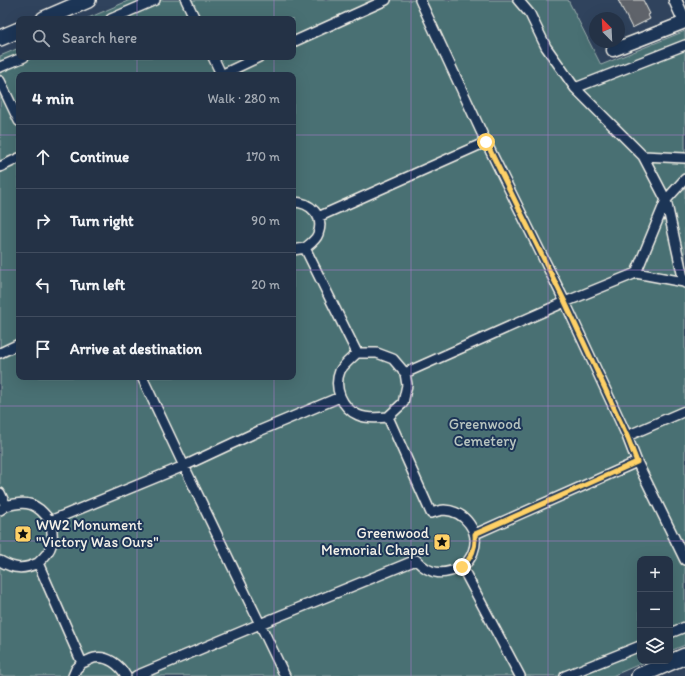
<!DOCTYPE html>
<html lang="en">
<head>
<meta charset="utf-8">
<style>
	:root { --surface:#243246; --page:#2c3a4d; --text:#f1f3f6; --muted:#a3aab3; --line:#414d5f }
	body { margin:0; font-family:Itim,sans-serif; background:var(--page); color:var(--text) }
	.controls { position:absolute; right:12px; bottom:12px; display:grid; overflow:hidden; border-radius:8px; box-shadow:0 4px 16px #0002 }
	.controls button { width:36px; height:36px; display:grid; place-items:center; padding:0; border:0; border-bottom:1px solid var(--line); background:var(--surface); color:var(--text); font:20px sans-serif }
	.compass { position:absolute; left:589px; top:12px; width:36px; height:36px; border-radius:50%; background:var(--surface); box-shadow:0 4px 16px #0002; rotate:336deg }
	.stop { position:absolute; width:12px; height:12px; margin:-9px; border:3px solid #ffd166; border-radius:50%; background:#fff }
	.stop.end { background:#ffd166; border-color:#fff; box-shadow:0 1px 4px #0008 }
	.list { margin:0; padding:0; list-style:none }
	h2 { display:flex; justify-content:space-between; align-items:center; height:52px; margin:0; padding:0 16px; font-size:17px }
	h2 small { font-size:13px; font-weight:400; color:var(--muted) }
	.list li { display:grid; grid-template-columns:26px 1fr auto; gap:12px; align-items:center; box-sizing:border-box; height:64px; padding:0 16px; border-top:1px solid var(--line) }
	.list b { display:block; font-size:15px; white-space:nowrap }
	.list em { font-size:13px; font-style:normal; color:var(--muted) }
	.icon { flex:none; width:22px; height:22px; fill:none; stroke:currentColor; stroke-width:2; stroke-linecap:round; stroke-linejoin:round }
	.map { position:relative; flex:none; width:685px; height:676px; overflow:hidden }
	.search { position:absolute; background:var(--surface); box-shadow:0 4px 16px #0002; left:16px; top:16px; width:280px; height:44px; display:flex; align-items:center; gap:10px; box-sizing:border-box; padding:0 14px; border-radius:8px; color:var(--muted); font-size:15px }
	.panel { position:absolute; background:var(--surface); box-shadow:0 4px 16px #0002; left:16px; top:72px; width:280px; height:308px; border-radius:8px }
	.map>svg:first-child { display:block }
	.green { fill:#486f73; stroke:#9eb0ae; fill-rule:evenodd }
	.building { fill:#5e646a; stroke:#f4f1e8 }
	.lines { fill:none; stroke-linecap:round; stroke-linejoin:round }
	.pedestrian-casing { stroke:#f4f1e8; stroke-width:12 }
	.minor-casing { stroke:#f4f1e8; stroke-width:15 }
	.tertiary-casing { stroke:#f4f1e8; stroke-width:18 }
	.pedestrian { stroke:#1d3557; stroke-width:9 }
	.minor { stroke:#1d3557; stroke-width:12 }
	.tertiary { stroke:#1d3557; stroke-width:15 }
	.route { stroke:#ffd166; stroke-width:5 }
	.grid { fill:none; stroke:#ab7bcf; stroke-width:1; stroke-opacity:0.55 }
	.labels { text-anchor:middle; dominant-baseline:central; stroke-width:4; stroke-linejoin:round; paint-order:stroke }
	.park-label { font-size:15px; fill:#b8c4bf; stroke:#1d3557 }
	.poi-label { font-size:15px; fill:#f4f1e8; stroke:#1d3557; text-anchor:start }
</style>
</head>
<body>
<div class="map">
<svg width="685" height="676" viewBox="0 0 685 676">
	<rect width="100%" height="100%" fill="#30435d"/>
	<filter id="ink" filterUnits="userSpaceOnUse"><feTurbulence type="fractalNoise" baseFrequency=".025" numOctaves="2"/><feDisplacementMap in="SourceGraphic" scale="8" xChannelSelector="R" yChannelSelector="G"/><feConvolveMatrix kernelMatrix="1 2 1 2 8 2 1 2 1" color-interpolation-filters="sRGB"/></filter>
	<g filter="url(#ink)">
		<!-- green -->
		<path class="green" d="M130,0H568L601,65L685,31V645L670,651V559H640V661H647L612,676H0V56L19,48V57H293V19H86ZM19,75H293V377H19Z"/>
		<!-- building -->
		<path class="building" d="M618,0H643L650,14L648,15L650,19L632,28Z"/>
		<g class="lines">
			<!-- pedestrian casing -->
			<g class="pedestrian-casing">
				<path id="pedestrian" d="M186,0L195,19
					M111,19L155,0
					M293,42L386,0
					M213,57L221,74L219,75
					M0,67L24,57
					M221,75L259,57
					M0,81L19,121
					M575,88L685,45
					M486,142L565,302L636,273L666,200L643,156L575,88L546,47L530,14L518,0
					M643,156L685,158
					M0,167L19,158
					M293,202C310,202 325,216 318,234C316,240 310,244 305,248
					M318,217L486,142L420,0
					M293,250L305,248L357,353
					M636,273L684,282L685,283
					M684,282L666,200L685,179
					M0,353L19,344
					M405,373L565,302L627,436L637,462L475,534
					M388,417C379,418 367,419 358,415C342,408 333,388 340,371C343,365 352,358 357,353H377L393,359L405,373L407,385L403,403L388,417L431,513C435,512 440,510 444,510C465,511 481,532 473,552C471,558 467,563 462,567
					M627,436L685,411
					M637,462L685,560
					M0,493L6,506L0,510
					M6,506C27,500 37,503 50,521L184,466L142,377
					M0,561C14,569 23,570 38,563L82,663L76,669L73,676
					M38,563C53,550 55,540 50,521
					M670,633L685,627
					M82,663C86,662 90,659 94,658C107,655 120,665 126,676
					M136,676L260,624L184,466L259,431L340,397
					M285,676L260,624L416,560C431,576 444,575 462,567L520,676
					M565,676L640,646"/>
			</g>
			<!-- minor casing -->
			<g class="minor-casing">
				<path id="minor" d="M675,0L685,22
					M613,50L685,22"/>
			</g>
			<!-- tertiary casing -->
			<g class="tertiary-casing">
				<path id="tertiary" d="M44,19L88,0
					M0,38L19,30
					M639,676L685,656"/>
			</g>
			<!-- pedestrian -->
			<use href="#pedestrian" class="pedestrian"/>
			<!-- minor -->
			<use href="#minor" class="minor"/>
			<!-- tertiary -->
			<use href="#tertiary" class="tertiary"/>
		</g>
	</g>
	<g class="lines" filter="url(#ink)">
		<!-- route -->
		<path class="route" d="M462,567C472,557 476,548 475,534L637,462L627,436L565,302L486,142"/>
	</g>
	<!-- grid -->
	<path class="grid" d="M137,0V19M274,0V19M411,0V676M548,0V676M137,57V75M274,57V75M0,135H19M293,135H685M0,270H19M293,270H685M137,377V676M274,377V676M0,406H685M0,541H685"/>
	<!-- icons -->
	<defs>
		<g id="sight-square" transform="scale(0.9)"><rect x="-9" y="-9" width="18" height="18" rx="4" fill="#ffd166" stroke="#1d3557"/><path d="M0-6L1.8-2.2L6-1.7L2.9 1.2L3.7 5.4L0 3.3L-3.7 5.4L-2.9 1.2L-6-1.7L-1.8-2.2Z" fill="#111"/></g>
	</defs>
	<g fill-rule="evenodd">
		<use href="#sight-square" x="23" y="534"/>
		<use href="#sight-square" x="442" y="542"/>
	</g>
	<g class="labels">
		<!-- park labels -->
		<g class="park-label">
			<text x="485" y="424">Greenwood<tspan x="485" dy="17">Cemetery</tspan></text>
		</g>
		<!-- poi labels -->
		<g class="poi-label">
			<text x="36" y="525">WW2 Monument<tspan x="36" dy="17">"Victory Was Ours"</tspan></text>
			<text x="429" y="533" text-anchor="end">Greenwood<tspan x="429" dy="17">Memorial Chapel</tspan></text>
		</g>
	</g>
</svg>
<div class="controls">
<button>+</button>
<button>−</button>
<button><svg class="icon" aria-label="layers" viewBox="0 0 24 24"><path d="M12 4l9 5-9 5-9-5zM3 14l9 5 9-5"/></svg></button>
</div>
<svg class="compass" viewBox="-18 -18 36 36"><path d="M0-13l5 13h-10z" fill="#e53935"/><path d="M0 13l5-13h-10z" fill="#a3aab3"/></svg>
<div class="stop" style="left:486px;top:142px"></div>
<div class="stop end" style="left:462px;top:567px"></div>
<div class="search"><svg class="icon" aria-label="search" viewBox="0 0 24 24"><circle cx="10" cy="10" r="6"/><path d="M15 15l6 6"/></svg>Search here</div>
<section class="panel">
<h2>4 min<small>Walk · 280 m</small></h2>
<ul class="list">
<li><svg class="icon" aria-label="ahead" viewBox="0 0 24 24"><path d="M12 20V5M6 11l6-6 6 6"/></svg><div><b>Continue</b></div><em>170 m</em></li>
<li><svg class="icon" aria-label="right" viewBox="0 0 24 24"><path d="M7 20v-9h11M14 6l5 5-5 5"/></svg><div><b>Turn right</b></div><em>90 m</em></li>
<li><svg class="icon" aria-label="left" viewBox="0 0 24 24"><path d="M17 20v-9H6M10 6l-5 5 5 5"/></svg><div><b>Turn left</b></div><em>20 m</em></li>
<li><svg class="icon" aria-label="arrive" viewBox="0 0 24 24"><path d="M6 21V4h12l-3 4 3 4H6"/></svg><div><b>Arrive at destination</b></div></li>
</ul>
</section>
</div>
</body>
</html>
